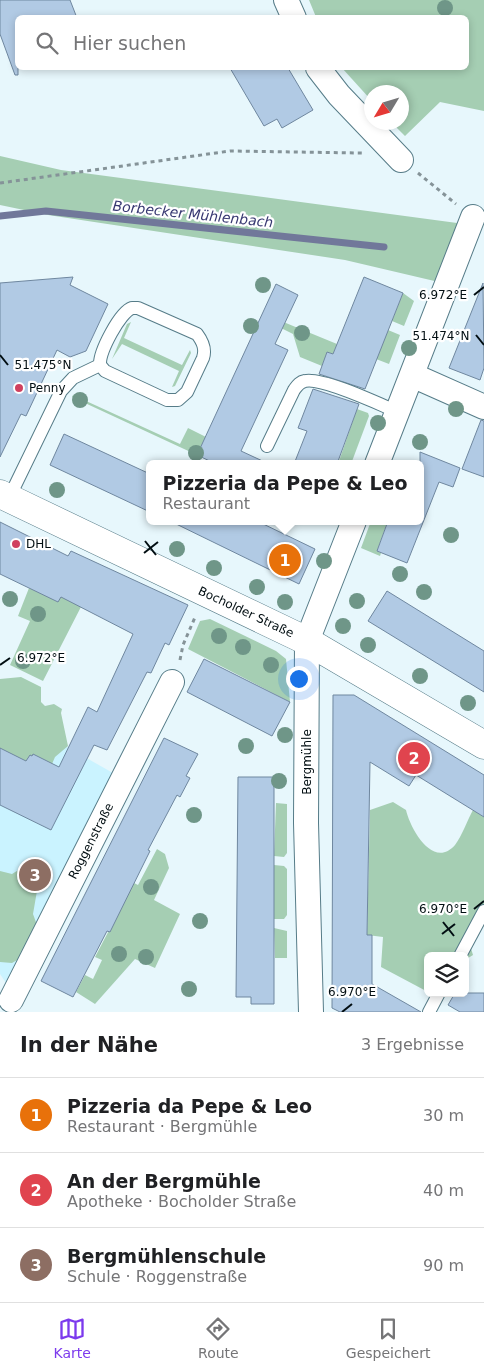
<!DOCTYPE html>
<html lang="de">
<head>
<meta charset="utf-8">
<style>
	:root { --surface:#fff; --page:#f2f2f2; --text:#202124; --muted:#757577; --line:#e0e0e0; --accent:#7c3aed }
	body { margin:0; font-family:"DejaVu Sans",sans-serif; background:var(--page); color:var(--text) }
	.controls { position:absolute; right:15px; bottom:15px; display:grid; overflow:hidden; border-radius:8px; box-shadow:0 2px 8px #0003 }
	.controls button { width:45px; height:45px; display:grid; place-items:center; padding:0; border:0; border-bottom:1px solid var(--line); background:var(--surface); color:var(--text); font:25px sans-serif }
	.compass { position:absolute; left:364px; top:85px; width:45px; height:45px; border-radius:50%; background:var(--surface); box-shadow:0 2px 8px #0003; rotate:232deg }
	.you { position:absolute; left:298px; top:678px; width:18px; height:18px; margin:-12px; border:4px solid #fff; border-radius:50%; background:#1a73e8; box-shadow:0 0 0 8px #1a73e833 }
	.badge { display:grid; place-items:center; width:32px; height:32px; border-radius:50%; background:var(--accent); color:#fff; font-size:16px; font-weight:700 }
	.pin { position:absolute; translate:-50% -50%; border:2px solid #fff; box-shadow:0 1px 5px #0006 }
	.popup { position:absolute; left:146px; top:460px; width:278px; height:65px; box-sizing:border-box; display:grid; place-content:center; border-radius:8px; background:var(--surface); filter:drop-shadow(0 1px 4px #0005); font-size:16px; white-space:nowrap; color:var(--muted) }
	.popup b { font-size:19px; color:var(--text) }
	.popup::after { content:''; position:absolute; left:50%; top:100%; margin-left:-10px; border:10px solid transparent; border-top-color:var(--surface) }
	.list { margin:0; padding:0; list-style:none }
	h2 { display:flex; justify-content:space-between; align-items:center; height:65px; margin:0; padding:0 20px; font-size:21px }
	h2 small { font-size:16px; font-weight:400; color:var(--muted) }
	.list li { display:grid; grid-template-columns:32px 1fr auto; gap:15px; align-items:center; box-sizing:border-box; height:75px; padding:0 20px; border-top:1px solid var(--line) }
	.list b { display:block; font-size:19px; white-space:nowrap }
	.list p { margin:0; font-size:16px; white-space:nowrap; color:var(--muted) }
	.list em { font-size:16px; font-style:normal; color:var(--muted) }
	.icon { flex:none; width:28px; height:28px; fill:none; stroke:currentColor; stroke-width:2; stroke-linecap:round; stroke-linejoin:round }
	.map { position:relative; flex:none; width:484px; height:1012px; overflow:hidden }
	.search { position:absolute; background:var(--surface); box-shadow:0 2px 8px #0003; left:15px; right:15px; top:15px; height:55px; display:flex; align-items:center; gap:12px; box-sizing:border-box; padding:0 18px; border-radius:8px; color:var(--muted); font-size:19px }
	.sheet { height:290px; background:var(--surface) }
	nav { display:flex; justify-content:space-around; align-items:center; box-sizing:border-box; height:70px; border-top:1px solid var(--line); background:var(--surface); font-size:14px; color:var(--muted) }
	nav a { display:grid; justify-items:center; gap:2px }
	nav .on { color:var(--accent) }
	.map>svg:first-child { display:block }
	.built { fill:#caf3ff }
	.green { fill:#a5ceb3 }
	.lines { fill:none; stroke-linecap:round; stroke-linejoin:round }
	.stream { stroke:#71789a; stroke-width:7 }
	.building { fill:#b1cae4; stroke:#6f879f }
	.service-casing { stroke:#567c88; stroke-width:14 }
	.minor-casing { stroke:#567c88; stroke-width:26 }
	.secondary-casing { stroke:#567c88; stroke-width:29 }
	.path { stroke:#859398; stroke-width:3; stroke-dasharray:4 4; stroke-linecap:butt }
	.service { stroke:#fff; stroke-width:12 }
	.minor { stroke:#fff; stroke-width:24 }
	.secondary { stroke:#fff; stroke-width:28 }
	.tree { fill:#6f9688 }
	.ticks { fill:none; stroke:#020e12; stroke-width:2 }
	.poi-dot { fill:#d0405f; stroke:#fff; stroke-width:2 }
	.labels { text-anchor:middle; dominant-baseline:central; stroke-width:4.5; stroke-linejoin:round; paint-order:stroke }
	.poi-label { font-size:12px; fill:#020e12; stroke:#fff; text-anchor:start }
	.street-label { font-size:12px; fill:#020e12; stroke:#fff }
	.water-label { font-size:14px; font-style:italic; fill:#383972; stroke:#fff }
	.ticks-label { font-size:12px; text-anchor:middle; fill:#020e12; stroke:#fff; stroke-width:4.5; stroke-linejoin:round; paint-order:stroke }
</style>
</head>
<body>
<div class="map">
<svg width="484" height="1012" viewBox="0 0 484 1012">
	<rect width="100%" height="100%" fill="#e7f7fc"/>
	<!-- built -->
	<path class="built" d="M0,709L120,777L10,989L0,974Z"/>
	<!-- green -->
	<path class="green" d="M309,0H484V111L440,102L405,136L392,123L402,122V92H372L371,100L342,68H466V18L316,17Z
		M0,156L61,170L472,225L443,283L345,260L48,215L0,205Z
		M403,293L414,301L404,326L392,321Z
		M281,321L337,344L333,354L327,352L322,366L300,357L293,334L279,327Z
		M131,322L124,338L182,365L190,350L191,353L175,386L172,387L179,371L122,344L112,359L127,324Z
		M388,330L400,335L389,364L376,359Z
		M73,395L180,444L188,428L206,437L197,455L72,397Z
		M357,409L368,413L369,416L351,464L339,461Z
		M371,521L387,523L377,551L381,553L380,556L361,548Z
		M29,588L84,601L43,681L10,665L30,621L18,616Z
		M210,619L276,651L286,659L290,702L188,649L200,621Z
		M21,677L41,687V702L45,706L54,704L62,709L61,713L68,746L55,757L52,764L0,770V679Z
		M393,802L406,810C410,828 433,870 455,845C462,836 467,821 473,810L484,817V908L469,942L473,955L465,960V956H428V992L381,967L383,937L367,935L370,810Z
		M276,803L287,804V853L284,857L274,856Z
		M157,849L165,854L169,868L154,900L180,914L155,968L135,959L95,1004L76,992L85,975L93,979L102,960L95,957L134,883L138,885Z
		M274,865L284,866L287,869V915L284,919H274Z
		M20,869L38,885L33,914L37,925L19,959L12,963L0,962V871L12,874Z
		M274,928L287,931V958H275Z"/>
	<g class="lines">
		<!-- stream -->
		<path class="stream" d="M0,216L46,211L384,247"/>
	</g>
	<!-- building -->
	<path class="building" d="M0,0H70L77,18H18V75H15L0,34Z
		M230,68H288L313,110L282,128L277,119L264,126Z
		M73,277L70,285L108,304L86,351L70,357L57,350L26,416L21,414L0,457V283Z
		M364,277L403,293L365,389L319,374L327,352L333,354Z
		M483,283L484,368L480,380L449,368Z
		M276,284L298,295L275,344L288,350L241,451L269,464H216L197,455Z
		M313,389L359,404L337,464H294L307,431L298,428Z
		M481,420L484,421V477L462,469Z
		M64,434L150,474V512L50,465Z
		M420,452L460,468L453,487L439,482L407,563L377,551L388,521H420Z
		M170,521H257L315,549L299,584Z
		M0,522L68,556L71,551L188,605L169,645L165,643L151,673L147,672L107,750L94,745L51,830L0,805V748L26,761L30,755L32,756L33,754L59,767L88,707L97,712L133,634L61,597L58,602L0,574Z
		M387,591L484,651V692L368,621Z
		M204,659L290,702L272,736L187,692Z
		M333,695H354L484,775V817L416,775L409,786L370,762L367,935H372V984L421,1012H340L332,1008Z
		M164,738L198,754L186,776L190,778L180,797L177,795L148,850L150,851L110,932L107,931L73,997L41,981Z
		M238,777H274V1004H251V997H236Z
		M455,993H484V1012H460L448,1005Z"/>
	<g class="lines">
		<!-- service casing -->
		<g class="service-casing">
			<path id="service" d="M132,308H138L197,334C203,342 206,349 203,358L187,392L178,400H167L105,371L100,365C99,352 120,312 132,308Z
				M267,446L294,390C297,386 299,382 305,381C322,377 379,404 398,412
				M9,498L61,391L73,378L100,365
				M460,956L484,911
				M429,1012L439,993"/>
		</g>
		<!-- minor casing -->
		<g class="minor-casing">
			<path id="minor" d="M286,0L294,18
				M318,68L339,95L401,160
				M412,375L484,407
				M377,464L473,217
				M11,1000L172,682
				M311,1012L306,823L307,641L354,521"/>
		</g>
		<!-- secondary casing -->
		<g class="secondary-casing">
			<path id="secondary" d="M0,494L307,641L484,745"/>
		</g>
		<!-- path -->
		<path class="path" d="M418,173L456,204
			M0,183L230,151L362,153
			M180,660L183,645L196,615"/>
		<!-- service -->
		<use href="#service" class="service"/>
		<!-- minor -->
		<use href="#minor" class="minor"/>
		<!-- secondary -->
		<use href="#secondary" class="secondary"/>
	</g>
	<!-- trees -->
	<g class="tree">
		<circle cx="445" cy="8" r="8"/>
		<circle cx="263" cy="285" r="8"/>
		<circle cx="251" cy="326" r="8"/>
		<circle cx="302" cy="333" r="8"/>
		<circle cx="409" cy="348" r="8"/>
		<circle cx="80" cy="400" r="8"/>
		<circle cx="456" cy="409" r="8"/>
		<circle cx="378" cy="423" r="8"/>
		<circle cx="420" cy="442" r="8"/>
		<circle cx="196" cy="453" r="8"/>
		<circle cx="57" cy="490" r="8"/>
		<circle cx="451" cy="535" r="8"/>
		<circle cx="177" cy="549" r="8"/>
		<circle cx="324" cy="561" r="8"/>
		<circle cx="214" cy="568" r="8"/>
		<circle cx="400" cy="574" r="8"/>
		<circle cx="257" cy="587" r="8"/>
		<circle cx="424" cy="592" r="8"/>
		<circle cx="10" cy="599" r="8"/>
		<circle cx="357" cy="601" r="8"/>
		<circle cx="285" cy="602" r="8"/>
		<circle cx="38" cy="614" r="8"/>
		<circle cx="343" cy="626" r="8"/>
		<circle cx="219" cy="636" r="8"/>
		<circle cx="368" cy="645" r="8"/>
		<circle cx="243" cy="647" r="8"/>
		<circle cx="23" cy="661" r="8"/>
		<circle cx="271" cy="665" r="8"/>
		<circle cx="420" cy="676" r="8"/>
		<circle cx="468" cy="703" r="8"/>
		<circle cx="285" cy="735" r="8"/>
		<circle cx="246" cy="746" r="8"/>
		<circle cx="279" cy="781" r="8"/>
		<circle cx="194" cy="815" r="8"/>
		<circle cx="151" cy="887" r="8"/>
		<circle cx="200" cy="921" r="8"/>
		<circle cx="119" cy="954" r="8"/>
		<circle cx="146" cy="957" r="8"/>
		<circle cx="189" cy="989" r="8"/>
	</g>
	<!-- ticks -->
	<path class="ticks" d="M474,295L484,287M476,335L484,345M0,355L8,365M145,541L156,555M144,553L158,542M0,665L10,658M474,909L484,901M443,922L454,936M442,934L455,924M342,1012L352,1004"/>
	<!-- markers -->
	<g class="poi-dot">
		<circle cx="19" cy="388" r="5"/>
		<circle cx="16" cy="544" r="5"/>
	</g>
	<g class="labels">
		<!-- poi labels -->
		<g class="poi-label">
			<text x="29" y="388">Penny</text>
			<text x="26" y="544">DHL</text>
		</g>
		<!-- street labels -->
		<g class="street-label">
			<text transform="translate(246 612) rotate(25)">Bocholder Straße</text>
			<text transform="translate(307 762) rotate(-90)">Bergmühle</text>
			<text transform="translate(91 841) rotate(-63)">Roggenstraße</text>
		</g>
		<!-- water labels -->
		<g class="water-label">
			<text transform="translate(193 214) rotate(6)">Borbecker Mühlenbach</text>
		</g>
	</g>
	<g class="ticks-label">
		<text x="443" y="299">6.972°E</text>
		<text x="441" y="340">51.474°N</text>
		<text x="43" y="369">51.475°N</text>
		<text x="41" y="662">6.972°E</text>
		<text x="443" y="913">6.970°E</text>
		<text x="352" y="996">6.970°E</text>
	</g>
</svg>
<div class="controls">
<button><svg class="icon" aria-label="layers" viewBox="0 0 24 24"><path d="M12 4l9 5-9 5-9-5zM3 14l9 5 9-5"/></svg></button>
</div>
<svg class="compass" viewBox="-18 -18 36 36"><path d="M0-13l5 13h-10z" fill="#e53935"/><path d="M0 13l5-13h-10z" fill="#757577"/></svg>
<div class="you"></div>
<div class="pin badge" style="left:285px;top:560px;background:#e8710a">1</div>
<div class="popup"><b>Pizzeria da Pepe &amp; Leo</b>Restaurant</div>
<div class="pin badge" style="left:414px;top:758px;background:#e0444e">2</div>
<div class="pin badge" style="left:35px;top:875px;background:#8d6e63">3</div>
<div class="search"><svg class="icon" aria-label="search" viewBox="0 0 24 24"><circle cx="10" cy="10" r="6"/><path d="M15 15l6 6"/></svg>Hier suchen</div>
</div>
<section class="sheet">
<h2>In der Nähe<small>3 Ergebnisse</small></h2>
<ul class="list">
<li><span class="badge" style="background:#e8710a">1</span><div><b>Pizzeria da Pepe &amp; Leo</b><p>Restaurant · Bergmühle</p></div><em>30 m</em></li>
<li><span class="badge" style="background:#e0444e">2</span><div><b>An der Bergmühle</b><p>Apotheke · Bocholder Straße</p></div><em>40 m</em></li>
<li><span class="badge" style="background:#8d6e63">3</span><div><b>Bergmühlenschule</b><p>Schule · Roggenstraße</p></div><em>90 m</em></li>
</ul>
</section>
<nav>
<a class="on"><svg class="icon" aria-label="map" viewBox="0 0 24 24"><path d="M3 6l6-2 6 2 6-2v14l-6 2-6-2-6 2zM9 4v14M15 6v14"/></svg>Karte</a>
<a><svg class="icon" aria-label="directions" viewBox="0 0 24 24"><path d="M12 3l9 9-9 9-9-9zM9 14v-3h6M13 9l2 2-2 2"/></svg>Route</a>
<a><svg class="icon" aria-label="saved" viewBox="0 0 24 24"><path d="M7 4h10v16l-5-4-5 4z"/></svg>Gespeichert</a>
</nav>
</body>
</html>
